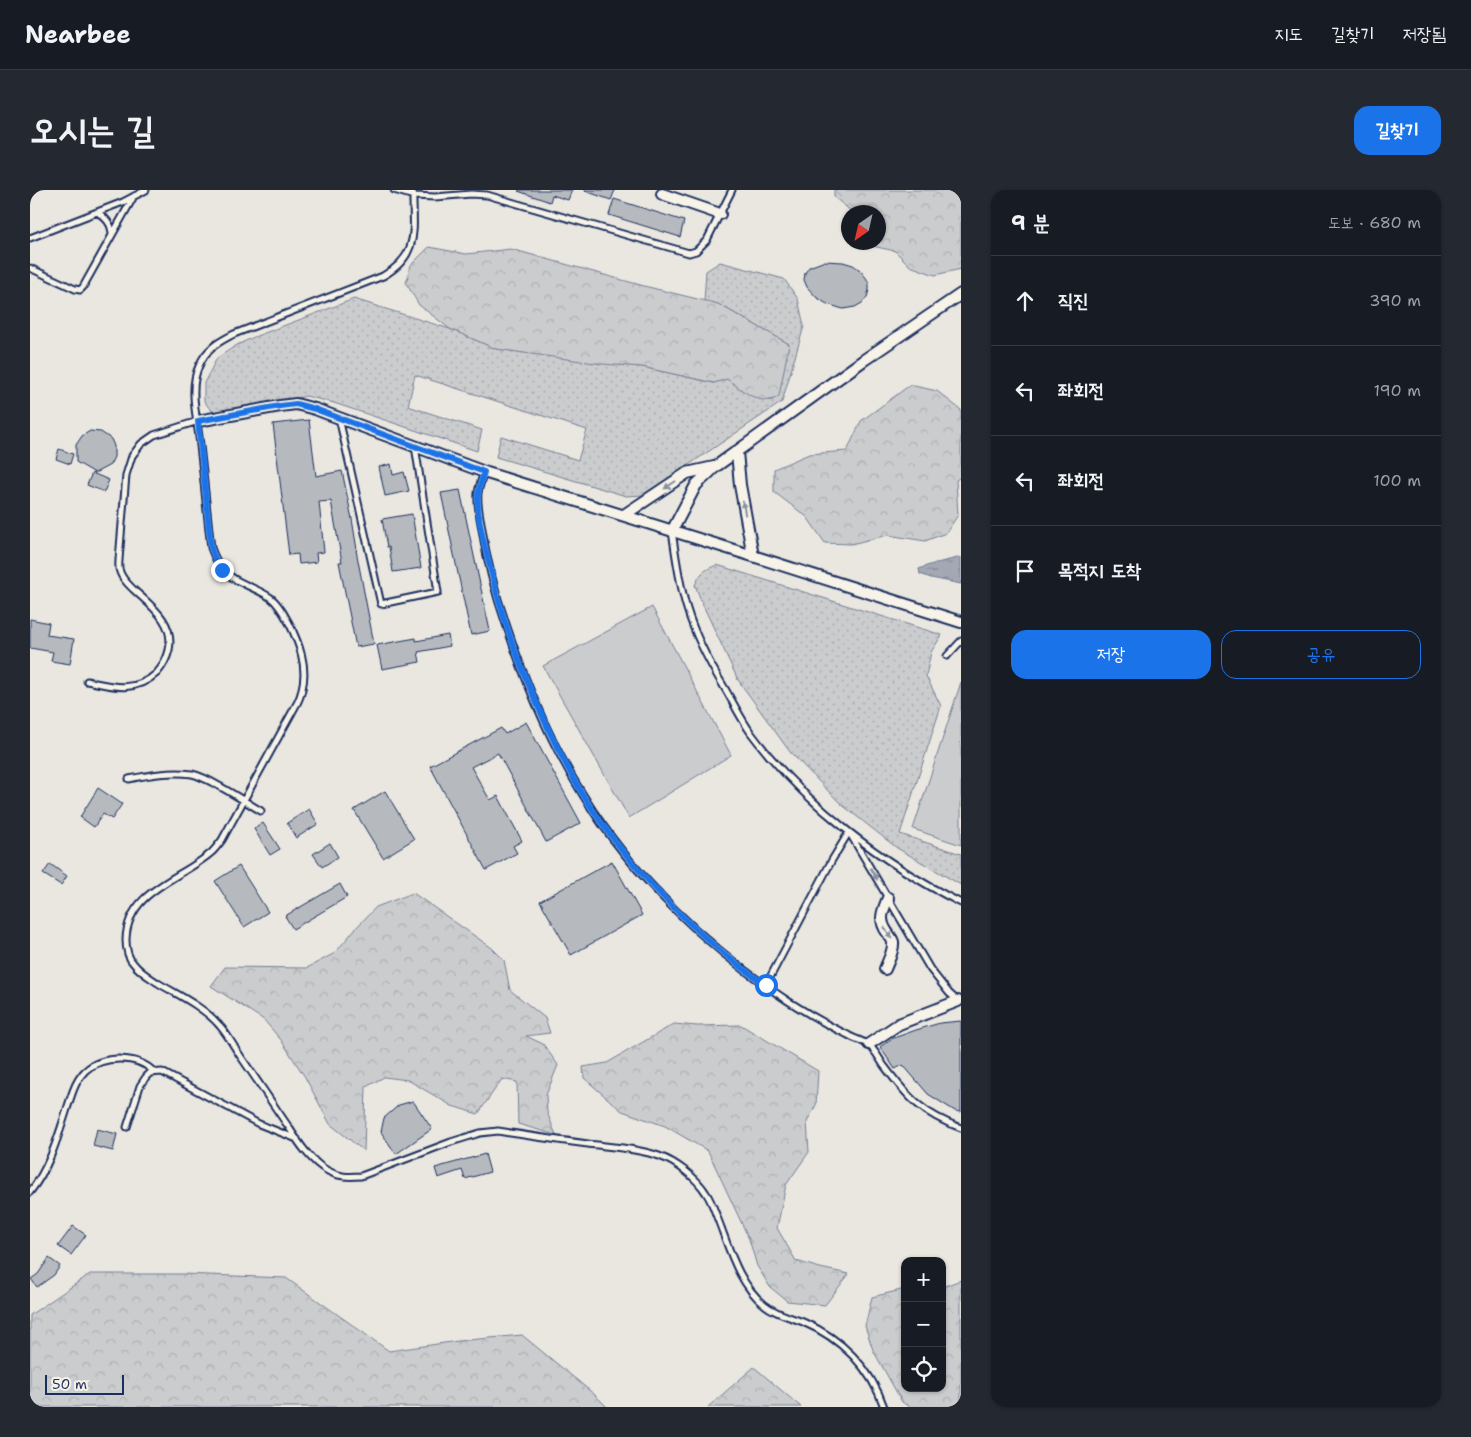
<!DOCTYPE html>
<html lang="ko">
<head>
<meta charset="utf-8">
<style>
	:root { --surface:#171b24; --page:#242831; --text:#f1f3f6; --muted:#9ea1a6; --line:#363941; --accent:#1a73e8 }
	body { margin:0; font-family:"Shantell Sans","Poor Story",sans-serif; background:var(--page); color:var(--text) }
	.controls { position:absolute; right:15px; bottom:15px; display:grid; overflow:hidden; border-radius:10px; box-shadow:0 1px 4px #0004 }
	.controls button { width:45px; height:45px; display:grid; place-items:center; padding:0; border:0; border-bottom:1px solid var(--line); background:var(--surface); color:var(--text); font:25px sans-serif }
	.compass { position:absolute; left:811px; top:15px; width:45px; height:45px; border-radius:50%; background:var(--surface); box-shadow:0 1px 4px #0004; rotate:214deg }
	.scale { position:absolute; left:15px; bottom:12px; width:79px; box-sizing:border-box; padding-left:5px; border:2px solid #1b2f5e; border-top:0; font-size:14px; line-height:18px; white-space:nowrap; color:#1b2f5e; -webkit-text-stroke:4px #f7f3e8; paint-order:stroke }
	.stop { position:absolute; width:15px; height:15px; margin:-11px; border:4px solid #1a73e8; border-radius:50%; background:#fff }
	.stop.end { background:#1a73e8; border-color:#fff; box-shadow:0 1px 5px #0008 }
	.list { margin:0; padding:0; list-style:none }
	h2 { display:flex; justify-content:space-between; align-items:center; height:65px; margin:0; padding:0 20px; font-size:21px }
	h2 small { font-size:16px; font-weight:400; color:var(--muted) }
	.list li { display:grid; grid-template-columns:32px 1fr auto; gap:15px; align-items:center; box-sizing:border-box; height:90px; padding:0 20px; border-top:1px solid var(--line) }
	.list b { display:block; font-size:19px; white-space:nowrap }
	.list em { font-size:16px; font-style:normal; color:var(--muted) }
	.actions { display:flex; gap:10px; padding:15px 20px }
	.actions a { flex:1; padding:11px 0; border:1px solid var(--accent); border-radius:15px; text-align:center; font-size:18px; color:var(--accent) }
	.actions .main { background:var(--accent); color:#fff }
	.icon { flex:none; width:28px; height:28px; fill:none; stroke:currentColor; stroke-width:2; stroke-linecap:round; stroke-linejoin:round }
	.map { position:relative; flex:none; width:931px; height:1217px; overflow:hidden; border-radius:15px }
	header { display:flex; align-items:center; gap:30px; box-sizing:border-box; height:70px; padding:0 25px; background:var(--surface); border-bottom:1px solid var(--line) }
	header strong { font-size:24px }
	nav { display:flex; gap:28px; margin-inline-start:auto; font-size:18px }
	.intro { display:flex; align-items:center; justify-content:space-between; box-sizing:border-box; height:120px; padding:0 30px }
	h1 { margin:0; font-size:35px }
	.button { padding:12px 22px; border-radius:15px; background:var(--accent); color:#fff; font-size:18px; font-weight:700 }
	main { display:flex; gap:30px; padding:0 30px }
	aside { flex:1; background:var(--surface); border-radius:15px; box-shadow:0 1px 4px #0004 }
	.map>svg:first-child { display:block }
	.grass { fill:url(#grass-dots); stroke:#737e96 }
	.forest { fill:url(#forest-crowns); stroke:#737e96 }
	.pitch { fill:#cbcccd; stroke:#737e96 }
	.water { fill:url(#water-ripples); stroke:#6d7892 }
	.building { fill:#b6babf; stroke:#1b2f5e }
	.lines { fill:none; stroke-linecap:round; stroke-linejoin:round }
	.service-casing { stroke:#1b2f5e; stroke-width:9 }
	.minor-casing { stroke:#1b2f5e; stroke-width:14 }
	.service { stroke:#f7f3e8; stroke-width:5 }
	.minor { stroke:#f7f3e8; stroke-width:10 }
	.oneway { fill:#8991a3 }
	.route { stroke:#1a73e8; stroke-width:6 }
</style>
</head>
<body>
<header>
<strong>Nearbee</strong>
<nav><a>지도</a><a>길찾기</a><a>저장됨</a></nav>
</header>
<div class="intro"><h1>오시는 길</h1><a class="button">길찾기</a></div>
<main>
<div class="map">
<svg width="931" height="1217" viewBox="0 0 931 1217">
	<defs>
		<pattern id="grass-dots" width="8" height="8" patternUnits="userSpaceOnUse" patternTransform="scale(1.25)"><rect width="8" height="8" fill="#cbcccd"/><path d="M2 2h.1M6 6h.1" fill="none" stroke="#aeb0b2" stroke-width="1.8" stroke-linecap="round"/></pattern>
		<pattern id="forest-crowns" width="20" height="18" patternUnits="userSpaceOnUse" patternTransform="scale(1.25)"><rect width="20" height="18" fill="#cbcccd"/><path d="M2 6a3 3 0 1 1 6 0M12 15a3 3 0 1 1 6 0" fill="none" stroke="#aeb0b2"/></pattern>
		<pattern id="water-ripples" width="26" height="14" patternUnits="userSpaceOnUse" patternTransform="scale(1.25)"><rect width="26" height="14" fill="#a3a8b4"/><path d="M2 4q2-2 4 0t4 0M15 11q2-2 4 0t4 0" fill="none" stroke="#848996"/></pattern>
	</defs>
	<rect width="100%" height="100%" fill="#eae7e0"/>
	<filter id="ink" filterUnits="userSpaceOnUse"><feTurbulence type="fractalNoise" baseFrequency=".02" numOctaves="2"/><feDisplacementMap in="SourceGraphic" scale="10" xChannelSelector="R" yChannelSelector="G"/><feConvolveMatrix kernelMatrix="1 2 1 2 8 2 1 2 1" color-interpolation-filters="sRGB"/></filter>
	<g filter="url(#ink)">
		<!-- grass -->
		<path class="grass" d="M690,72L754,89L768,109L774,136L752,212L614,305L596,306L466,267L471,246L548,270L557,240L385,185L378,216L452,240L447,261L304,213L276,206L237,215L186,222L180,219L174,211V193L187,168L207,155L224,147L324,109L420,139L466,159L612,177L684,193L697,189C711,199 726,212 743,210L759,154L688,114L674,111L676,81Z
			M687,375L912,445L901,462L896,486L911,516L870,644L931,664V695L867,658L811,614L760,562L708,490L672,413L665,395C671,382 674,380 687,375Z"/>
		<!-- forest -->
		<path class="forest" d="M804,0H931V79L905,85L880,76L865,61L833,54L832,53L848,52V22H822L804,7Z
			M399,57L436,64L481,59L614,96L688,114L759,154L749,206C732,219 711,199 697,189L684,193L612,177L572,174L466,159L420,139L389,115L376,93L381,75Z
			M880,195L907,201L931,220V287L926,290L928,325L916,343L895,351L858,345L821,354L795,353L777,327L744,302V279L779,264L817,261L831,231Z
			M383,703L462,758L474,770L480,800L515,828L520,843L496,846L513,854L528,875L516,905L517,922L526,945L488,934L487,892L472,889L448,924L422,916L378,890L354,887L336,897L334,961L300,934L275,887L251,850L234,830L181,796L195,777L277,778L305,763L325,739L346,717Z
			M644,834L667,836L711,835L788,881L786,915L777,932L779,962L756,995L747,1038L766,1071L790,1078L819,1084L795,1115L757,1111L740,1097L727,1076L719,1049L678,961L635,936L592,921L554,888L553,877L577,873Z
			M60,1084H152L256,1088L359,1161L428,1151L492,1145L565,1205L577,1217H0V1125Z
			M931,1090V1217H880L872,1212L843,1160L835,1136L842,1107L875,1099V1198H912V1097Z
			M724,1177L771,1217H678Z"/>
		<!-- pitch -->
		<path class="pitch" d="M622,417L701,565L599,628L513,476Z
			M931,492V655L883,639Z"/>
		<!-- water -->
		<path class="water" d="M931,367V394L901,388L890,384L889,379C902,373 917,371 931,367Z"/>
		<!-- building -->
		<path class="building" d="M489,0H542L538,10L522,5L520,12L488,1Z
			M555,0H585L581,10L555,1Z
			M584,9L654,31L650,47L579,25Z
			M795,71L813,72L823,75L830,80L837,89L839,94V100L837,107L832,113L825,117L813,119L797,114L786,107L777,97L774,90L775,83L779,77Z
			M279,230L286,286L312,281L322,329L327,360H326L344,454L326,457L309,372H312L301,311L289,312L294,362L286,363L287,372L269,374L268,364L259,365L243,234Z
			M60,241L71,242L81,249L84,256V267L80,275L65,283L46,272V255L52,246Z
			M29,259L43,264L40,274L26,269Z
			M361,274L363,285L374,282L379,301L355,306L349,277Z
			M62,283L79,290L74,302L57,295Z
			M430,300L460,441L441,445L411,303Z
			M382,324L391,378L363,382L359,357H357L352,329Z
			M0,429L19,433L17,445L44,449L40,474L21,471L23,462L0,458Z
			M418,445L420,456L388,462L390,472L352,479L347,455L386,448V451Z
			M496,532L551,633L516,652L468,563L441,577L460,610L468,606L492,651L483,656L487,663L456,680L400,576L471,538L475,544Z
			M68,598L92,614L82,629L73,624L64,637L50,627Z
			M355,601L384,649L353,668L324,620Z
			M279,619L288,634L266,648L257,633Z
			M233,633L250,659L240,665L224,639Z
			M300,653L308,667L292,677L283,664Z
			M582,671L612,725L541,765L510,711Z
			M20,674L37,686L31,695L13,684Z
			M209,676L238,722L214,737L185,691Z
			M310,694L317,707L263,739L255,726Z
			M931,831V922L925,921L898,904L873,875L865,879L850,857L861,849L886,840L910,833Z
			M383,911L402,939L366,964L351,942L354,928L369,915Z
			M67,939L87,944L83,961L63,956Z
			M455,964L460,982L435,989L432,980L408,988L405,978Z
			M43,1036L56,1045L41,1065L28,1056Z
			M19,1068L30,1076L24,1085L7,1097L1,1089L8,1084Z"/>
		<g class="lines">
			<!-- service casing -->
			<g class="service-casing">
				<path id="service" d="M364,0L384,6L405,7L441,4L457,5L659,63L666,61L677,50L702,0
					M383,0C382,37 392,64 353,86L204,144C188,152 176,159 169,176C158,199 168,231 170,256C174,290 177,324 181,358C184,366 187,373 192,379C204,393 226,397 241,408C249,414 254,424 259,433C269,453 278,476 272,499C271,505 268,512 265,517L192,650C189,654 186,658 182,662C152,689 97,700 96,750C96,758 98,768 104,774C110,782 119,787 128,793C148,805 174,817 190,836C198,845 204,857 211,867C227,890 242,913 258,936C268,952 281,972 298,981C309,987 318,987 331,986L421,952L450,943L468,941C498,946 528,950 558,954C581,957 607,958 629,966C646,972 666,987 676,1003C681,1010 684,1019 687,1027C699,1057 708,1094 735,1115C746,1124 760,1127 773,1132C811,1148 841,1178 854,1217
					M67,22C76,28 82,34 82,45
					M0,48L93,12L116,0
					M0,78L45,99L50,100L53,97L104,6
					M309,228L351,414L408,402L385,256
					M454,282C452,289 449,296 448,303C447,313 449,323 451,333C456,368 465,403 477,437C496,494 521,554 553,605C602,686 679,759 758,811C777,823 797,835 818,845C824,849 831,850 837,854C845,858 850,871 855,877C879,909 893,924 931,938
					M642,341C646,367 649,394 657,419C665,445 680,474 694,497C703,512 711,529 721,543C773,613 853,674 931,713
					M917,466L931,451
					M57,491C83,497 105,503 127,483C133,476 137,469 139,460C145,432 121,416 104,400C99,395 92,389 90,382C88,378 89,373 89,370L96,285L102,266L111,254L124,245L168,231
					M99,589C119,585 141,581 162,584C180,588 214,611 231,621
					M736,795L802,670L819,642L900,779L919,803L929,812
					M97,937L110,896L116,887L120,883L132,882L229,934L267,949
					M0,1002C23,973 31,935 43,901C46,893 49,887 55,881C73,865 108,865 124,882"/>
			</g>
			<!-- minor casing -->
			<g class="minor-casing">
				<path id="minor" d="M632,4L690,24
					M168,231L250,216L266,214L285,219L457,283L723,366L931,432
					M707,262L710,295L723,366
					M594,325L657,283L684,277
					M642,341L666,295L685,277L834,170L931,104
					M855,779C858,771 864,761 863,752C862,748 859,745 857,742C848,729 853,721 858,708
					M839,854L869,834L928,811"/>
			</g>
			<!-- service -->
			<use href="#service" class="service"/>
			<!-- minor -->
			<use href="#minor" class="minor"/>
		</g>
		<!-- one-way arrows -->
		<defs><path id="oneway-solid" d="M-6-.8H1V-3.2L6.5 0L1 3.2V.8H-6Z" transform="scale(1.25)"/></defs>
		<g class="oneway">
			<use href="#oneway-solid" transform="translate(640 295) rotate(146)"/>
			<use href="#oneway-solid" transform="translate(714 318) rotate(-100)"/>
			<use href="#oneway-solid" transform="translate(844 684) rotate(60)"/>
			<use href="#oneway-solid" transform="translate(858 743) rotate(57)"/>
		</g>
	</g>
	<g class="lines" filter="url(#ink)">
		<!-- route -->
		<path class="route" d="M192,380L186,371L181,358L168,231L250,216L266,214L285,219L454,282C452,289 449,297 448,304C446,329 458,368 464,393C477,446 498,496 521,545C531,565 541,586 553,605C596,675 668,749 736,795"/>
	</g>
</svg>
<div class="controls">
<button>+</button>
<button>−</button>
<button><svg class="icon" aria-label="locate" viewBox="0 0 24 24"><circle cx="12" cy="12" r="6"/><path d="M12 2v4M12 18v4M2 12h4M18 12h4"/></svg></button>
</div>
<svg class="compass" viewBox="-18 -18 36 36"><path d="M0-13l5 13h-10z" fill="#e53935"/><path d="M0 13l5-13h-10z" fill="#9ea1a6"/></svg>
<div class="scale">50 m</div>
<div class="stop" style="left:736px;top:795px"></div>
<div class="stop end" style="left:192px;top:380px"></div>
</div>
<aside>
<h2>9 분<small>도보 · 680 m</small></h2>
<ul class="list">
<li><svg class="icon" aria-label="ahead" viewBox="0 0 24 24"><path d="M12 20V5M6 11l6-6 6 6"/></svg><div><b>직진</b></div><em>390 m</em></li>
<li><svg class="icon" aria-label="left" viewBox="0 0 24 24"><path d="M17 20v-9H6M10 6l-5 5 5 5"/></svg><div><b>좌회전</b></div><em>190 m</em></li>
<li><svg class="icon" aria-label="left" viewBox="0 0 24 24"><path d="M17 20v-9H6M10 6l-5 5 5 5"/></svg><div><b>좌회전</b></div><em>100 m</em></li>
<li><svg class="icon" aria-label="arrive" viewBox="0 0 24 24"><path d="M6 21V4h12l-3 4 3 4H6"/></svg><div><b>목적지 도착</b></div></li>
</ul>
<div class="actions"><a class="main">저장</a><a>공유</a></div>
</aside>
</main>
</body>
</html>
